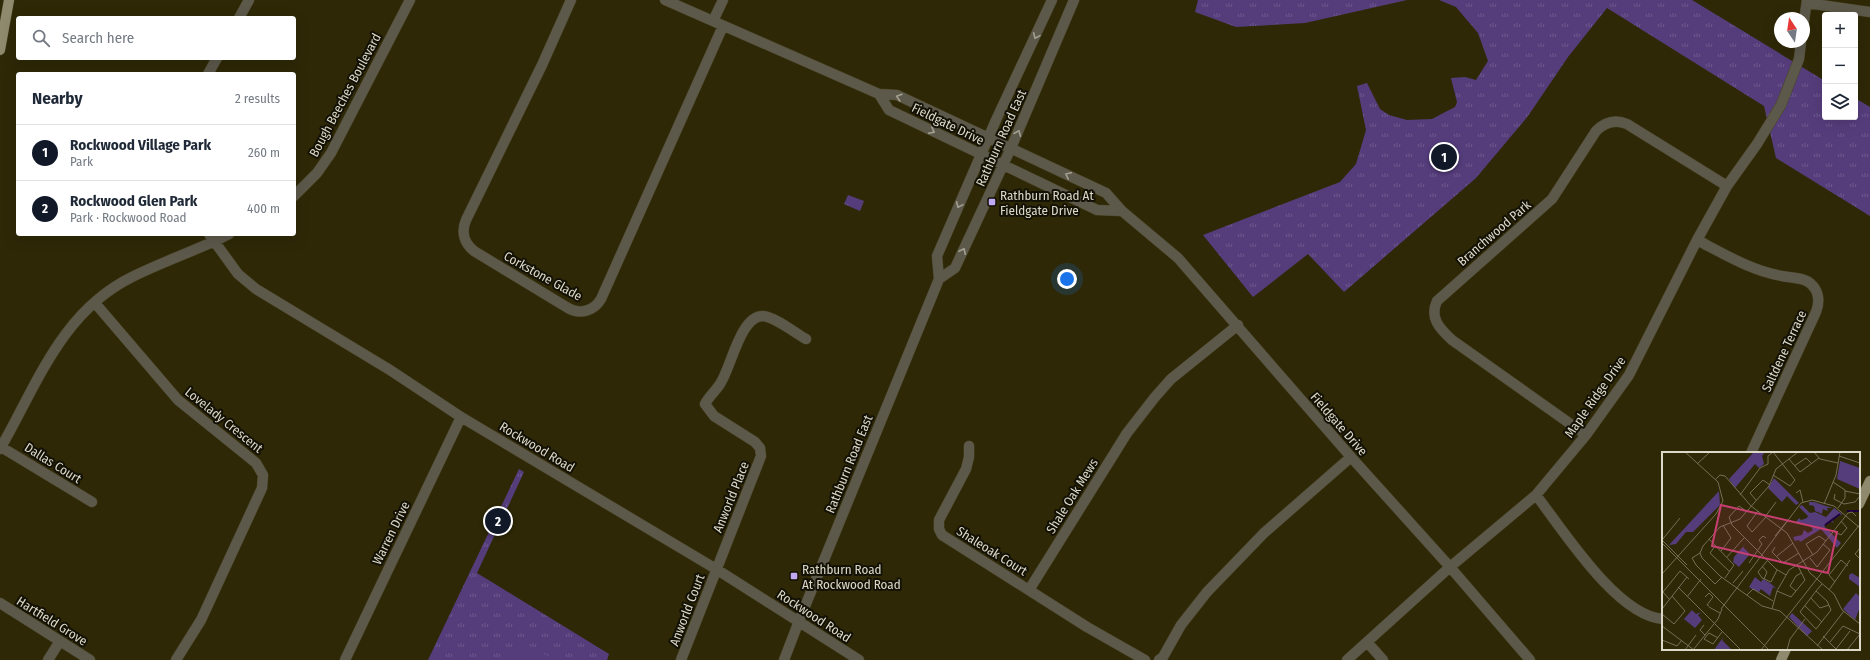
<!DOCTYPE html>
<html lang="en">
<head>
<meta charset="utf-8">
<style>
	:root { --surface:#fff; --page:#f2f2f3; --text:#1f2937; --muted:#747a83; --line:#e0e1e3; --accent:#111827 }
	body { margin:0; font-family:"Fira Sans Condensed",sans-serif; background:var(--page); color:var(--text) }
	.controls { position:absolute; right:12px; top:12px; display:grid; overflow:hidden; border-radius:4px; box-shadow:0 4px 16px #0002 }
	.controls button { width:36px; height:36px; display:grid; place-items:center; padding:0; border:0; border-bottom:1px solid var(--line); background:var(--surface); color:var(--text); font:20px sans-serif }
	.compass { position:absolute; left:1774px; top:12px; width:36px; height:36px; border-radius:50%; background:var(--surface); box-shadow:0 4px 16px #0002; rotate:347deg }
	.you { position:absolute; left:1067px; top:279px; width:14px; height:14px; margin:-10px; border:3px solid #fff; border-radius:50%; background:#1a73e8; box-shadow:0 0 0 6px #1a73e833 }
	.badge { display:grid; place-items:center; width:26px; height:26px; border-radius:50%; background:var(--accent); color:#fff; font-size:13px; font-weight:700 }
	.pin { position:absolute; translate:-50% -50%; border:2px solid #fff; box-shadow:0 1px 4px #0006 }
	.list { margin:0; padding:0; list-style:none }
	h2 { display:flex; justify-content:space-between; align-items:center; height:52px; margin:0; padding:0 16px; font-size:17px }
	h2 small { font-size:13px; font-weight:400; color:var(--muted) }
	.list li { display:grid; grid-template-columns:26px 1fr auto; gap:12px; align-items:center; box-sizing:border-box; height:56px; padding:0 16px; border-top:1px solid var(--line) }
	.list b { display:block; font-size:15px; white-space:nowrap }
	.list p { margin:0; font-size:13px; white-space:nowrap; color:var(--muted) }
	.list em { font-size:13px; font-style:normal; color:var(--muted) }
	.icon { flex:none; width:22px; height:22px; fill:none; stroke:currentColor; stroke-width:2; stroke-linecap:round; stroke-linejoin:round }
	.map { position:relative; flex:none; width:1870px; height:660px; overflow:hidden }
	.search { position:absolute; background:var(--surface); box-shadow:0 4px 16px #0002; left:16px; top:16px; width:280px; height:44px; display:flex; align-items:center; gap:10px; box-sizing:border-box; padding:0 14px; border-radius:4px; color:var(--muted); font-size:15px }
	.panel { position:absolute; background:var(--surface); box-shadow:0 4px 16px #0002; left:16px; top:72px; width:280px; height:164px; border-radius:4px }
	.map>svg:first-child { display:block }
	.grass { fill:url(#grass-tufts) }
	.pitch { fill:#553d7c }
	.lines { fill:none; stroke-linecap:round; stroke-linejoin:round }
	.minor-casing { stroke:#4a4426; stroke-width:11 }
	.major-casing { stroke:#4a4426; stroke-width:11 }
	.minor { stroke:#5c594b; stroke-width:10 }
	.major { stroke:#8f8a6e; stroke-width:10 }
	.oneway { stroke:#a39f90 }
	.poi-dot { fill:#c1a8f3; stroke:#131105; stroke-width:1.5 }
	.labels { text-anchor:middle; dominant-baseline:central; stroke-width:4; stroke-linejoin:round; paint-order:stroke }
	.street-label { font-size:13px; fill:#ddd9c8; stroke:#131105 }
	.poi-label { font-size:13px; fill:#ddd9c8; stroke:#131105; text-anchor:start }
	.inset-river { fill:none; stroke:#1f003f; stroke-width:2 }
	.inset-road { fill:none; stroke:#746f54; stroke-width:1 }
	.view { fill:#c73f71; fill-opacity:0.15; stroke:#c73f71; stroke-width:2 }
	.inset-edge { fill:none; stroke:#ddd9c8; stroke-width:2 }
</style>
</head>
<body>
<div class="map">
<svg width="1870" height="660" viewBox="0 0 1870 660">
	<defs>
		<pattern id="grass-tufts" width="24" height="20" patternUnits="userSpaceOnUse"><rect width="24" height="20" fill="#553d7c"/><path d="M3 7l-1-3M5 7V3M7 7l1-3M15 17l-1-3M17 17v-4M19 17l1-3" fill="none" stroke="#6d588d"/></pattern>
	</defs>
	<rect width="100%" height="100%" fill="#2e2807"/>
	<!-- grass -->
	<path class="grass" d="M1198,0H1407L1305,23L1236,27L1195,12Z
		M1439,0H1692L1825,81V117H1855V98L1870,107V216L1776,158L1764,106L1607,8L1568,57L1528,116L1476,178L1344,292L1308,254L1253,297L1203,235L1340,182L1356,164L1366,130L1357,86L1367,83L1380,109L1389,115L1407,120L1432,119L1455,107L1457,102L1451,78L1465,77L1476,80L1488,61L1478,33L1456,7Z
		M848,195L864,201L860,211L844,204Z
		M519,469L524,472L477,573L609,654L607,660H428Z"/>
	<!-- pitch -->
	<path class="pitch" d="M524,643L555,660H515Z"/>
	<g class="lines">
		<!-- minor casing -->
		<g class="minor-casing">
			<path id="minor" d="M571,0L542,65L466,220C461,232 464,243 474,251L568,308C580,315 594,311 601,299L723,26
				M665,0L879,94L897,95L1106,193L1122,211L1178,258L1351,457L1450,567L1530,660
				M1807,3L1870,12
				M239,18L249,0
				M713,21L723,0
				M1804,21L1807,0
				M208,74L217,58
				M879,94L889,110L1097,210L1122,211
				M294,196L317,173L331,153L410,0
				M209,234L238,274L256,289L390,370L461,417L716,569L859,660
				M1697,240C1724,254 1752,271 1782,276C1791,278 1804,277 1811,284C1819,291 1820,302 1816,312L1751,453
				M939,279L955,268L1011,148L1074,0
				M95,303L178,400L256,463L263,475L262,488L201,620L176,660
				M1586,435L1452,340C1440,329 1429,318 1437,301L1552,199L1596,131C1605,122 1615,119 1627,124L1727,186
				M969,446V457L966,469L939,520V529L942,535L1087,627L1145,660
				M1,447L92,502
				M0,449C37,385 61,312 132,277C164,261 198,250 229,234
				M1536,495C1563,530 1617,616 1663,619
				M1029,590L1127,433L1155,397L1171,379L1238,325
				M0,603L90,660
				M1367,642L1383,660
				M48,660L60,641
				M345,660L461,417
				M681,660L761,456L760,448L755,442L714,416L705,404C709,396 715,392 720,384C731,368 740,317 762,316C774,316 795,333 806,339
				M784,660L799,621L939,279L937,256L996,120L1052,0
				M1159,660L1163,657L1181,625L1207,592L1264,533L1351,457
				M1347,660L1450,567L1536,495L1586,435L1629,375L1697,240L1727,186L1757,144L1781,105L1799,59L1801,42"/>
		</g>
		<!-- major casing -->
		<g class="major-casing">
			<path id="major" d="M0,50L9,0
				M1859,504L1870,481
				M1781,660L1786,649"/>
		</g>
		<!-- minor -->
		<use href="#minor" class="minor"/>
		<!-- major -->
		<use href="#major" class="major"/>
	</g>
	<!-- one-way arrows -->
	<defs><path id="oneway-chevron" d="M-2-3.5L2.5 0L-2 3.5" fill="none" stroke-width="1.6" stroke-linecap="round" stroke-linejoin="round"/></defs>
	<g class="oneway">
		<use href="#oneway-chevron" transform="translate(1036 36) rotate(114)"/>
		<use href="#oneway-chevron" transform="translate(899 97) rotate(-163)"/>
		<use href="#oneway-chevron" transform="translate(932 131) rotate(26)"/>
		<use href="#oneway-chevron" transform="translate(1018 133) rotate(-67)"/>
		<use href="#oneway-chevron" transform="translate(1068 175) rotate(-155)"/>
		<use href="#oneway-chevron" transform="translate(959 205) rotate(114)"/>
		<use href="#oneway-chevron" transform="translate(963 251) rotate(-65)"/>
	</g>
	<!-- markers -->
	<g class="poi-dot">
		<rect x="988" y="198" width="8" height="8" rx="2"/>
		<rect x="790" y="572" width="8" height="8" rx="2"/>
	</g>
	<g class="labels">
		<!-- street labels -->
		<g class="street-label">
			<text transform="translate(345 95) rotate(-62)">Bough Beeches Boulevard</text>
			<text transform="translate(948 124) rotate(26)">Fieldgate Drive</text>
			<text transform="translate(1001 138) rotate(-66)">Rathburn Road East</text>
			<text transform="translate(1494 233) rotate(-41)">Branchwood Park</text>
			<text transform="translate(543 276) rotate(29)">Corkstone Glade</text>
			<text transform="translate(1784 351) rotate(-65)">Saltdene Terrace</text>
			<text transform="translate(1595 397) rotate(-55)">Maple Ridge Drive</text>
			<text transform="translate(224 420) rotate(39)">Lovelady Crescent</text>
			<text transform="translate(1339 424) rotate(49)">Fieldgate Drive</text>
			<text transform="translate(537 447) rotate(31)">Rockwood Road</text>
			<text transform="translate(53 463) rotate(32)">Dallas Court</text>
			<text transform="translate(849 464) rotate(-68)">Rathburn Road East</text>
			<text transform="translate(1072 496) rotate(-58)">Shale Oak Mews</text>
			<text transform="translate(731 497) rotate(-68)">Anworld Place</text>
			<text transform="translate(391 533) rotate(-64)">Warren Drive</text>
			<text transform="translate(992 551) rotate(32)">Shaleoak Court</text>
			<text transform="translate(687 610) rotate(-69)">Anworld Court</text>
			<text transform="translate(814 616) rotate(33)">Rockwood Road</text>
			<text transform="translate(52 621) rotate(32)">Hartfield Grove</text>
		</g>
		<!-- poi labels -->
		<g class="poi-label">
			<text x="1000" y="195">Rathburn Road At<tspan x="1000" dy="15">Fieldgate Drive</tspan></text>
			<text x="802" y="569">Rathburn Road<tspan x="802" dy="15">At Rockwood Road</tspan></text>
		</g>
	</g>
	<!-- overview -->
	<g transform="translate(1662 452)">
		<rect width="198" height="198" fill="#2e2807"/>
		<path d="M92,0H103L100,4L102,12L97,16L93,12L73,36L67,27ZM178,9L198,16V37L175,27ZM112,26L137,51L134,53L125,44L120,50L106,36ZM57,39L58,53L31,80H24L14,92L7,93ZM147,50H152L170,56H165L166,59L161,57L160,62L153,59L152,54L147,53ZM140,53L148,61L153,60L164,65L172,56L180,62L170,68L172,71L168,69L162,74L179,91L175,96L159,77L138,90L137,88L133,89L131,85L140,83L142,78L146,81L151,78L148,73L133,71L137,66L139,68L145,66L146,64L137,55ZM85,90L81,95L88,102L77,115L71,110L72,105ZM93,125L99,130L101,127L108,131L115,137L111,135L108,144L99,137L97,140L90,137L87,135ZM194,141L198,145V155L193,168L181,157ZM30,158L34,162L39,160L36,163L40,168L33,176L22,167ZM130,161L150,179L145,184L127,165ZM62,184L60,188L70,198H52Z" fill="#553d7c"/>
		<path d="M190,121L198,126V135L187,127V123ZM185 154a5 5 0 1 1 10 0a5 5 0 1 1-10 0Z" fill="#553d7c"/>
		<path class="inset-river" d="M185,59H198M163,73L178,62"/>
		<path class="inset-road" d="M111,0L133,28L128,34L111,23M152,0L158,7L176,11M177,4L198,11M127,7L138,20L157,6M35,12L48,0M132,14L144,6L150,12M53,28L58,23L63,24L89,54L125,81L148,121L172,142L180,158L198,172M171,30L183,38V46L176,56M183,39L198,42M134,41L138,38L141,50M173,42L172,47L182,52L193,50L198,44M78,43L98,16L106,12V4L110,1M94,48L88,41L101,28L108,33M162,52L174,23L178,0M84,59L77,54L67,65L70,73L114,117L124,123M96,59L85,74L90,80L104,65M103,65L114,50M171,79L179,83L185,76L179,69M113,84L126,68M47,87L72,113L63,126M0,88L18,66M0,88L25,113M0,91L107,198M53,94L48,101L68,120M113,95L110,100L121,111L137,101M198,96L193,102L198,107M59,99L69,86L61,73M38,101L30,106L34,113L53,132L60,125M151,103L144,92L157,84L164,89M115,104L131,91M65,105L82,86M148,106L155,115L168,98L161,92M105,109L96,120L100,126L109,130L115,118M87,111L100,92L97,88L101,84L104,86M100,114L105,120L102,127M0,122L54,62L61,49L56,30L23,0M173,130L167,123L179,108L186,114M71,131L81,119M16,135L79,198M167,138L188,108M115,139L129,145L143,128L135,112M134,139L128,134L134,124L139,121M154,139L165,149L169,158L154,177L138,160L154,139L160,132M85,143L91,137L111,149M25,145L39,127M43,145L47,141L51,145L45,153L47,154M149,146L158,156L167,153M7,147L1,140L18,119L27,127M143,154L160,170M47,155L58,161M0,157L25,125M59,157L139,51L150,48L172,54L198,76M110,157L115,139L127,118L155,100L186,61L190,60L194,64M0,162L12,172L23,159L10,144M130,170L118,159L100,154L58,124L40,106L38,101L41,94L58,75L78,67L107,34L114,17L136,0M130,170L161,198M42,173L38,178L43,183M0,174L32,198M161,184L174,197M56,186L47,181L42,187L51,192L60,180M0,188L15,194L20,188M168,190L181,174L198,182M155,194L182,159M174,197L188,179M23,198L34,183M31,198L56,167L60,157M99,198L198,72M125,198L128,187L143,167M185,198L198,182"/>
		<path class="view" d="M59,53L175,80L166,121L50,94Z"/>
		<rect width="198" height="198" class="inset-edge"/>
	</g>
</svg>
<div class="controls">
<button>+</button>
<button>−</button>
<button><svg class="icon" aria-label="layers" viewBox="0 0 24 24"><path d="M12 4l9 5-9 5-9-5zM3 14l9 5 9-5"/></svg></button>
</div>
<svg class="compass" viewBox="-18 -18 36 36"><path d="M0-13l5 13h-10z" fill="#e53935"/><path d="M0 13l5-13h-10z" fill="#747a83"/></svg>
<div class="you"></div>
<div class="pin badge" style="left:1444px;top:157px">1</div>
<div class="pin badge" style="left:498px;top:521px">2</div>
<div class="search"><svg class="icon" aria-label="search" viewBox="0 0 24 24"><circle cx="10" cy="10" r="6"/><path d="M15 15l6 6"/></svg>Search here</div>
<section class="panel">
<h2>Nearby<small>2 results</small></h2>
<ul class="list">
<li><span class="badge">1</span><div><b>Rockwood Village Park</b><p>Park</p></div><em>260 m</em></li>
<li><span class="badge">2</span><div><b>Rockwood Glen Park</b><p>Park · Rockwood Road</p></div><em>400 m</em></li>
</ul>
</section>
</div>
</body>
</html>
